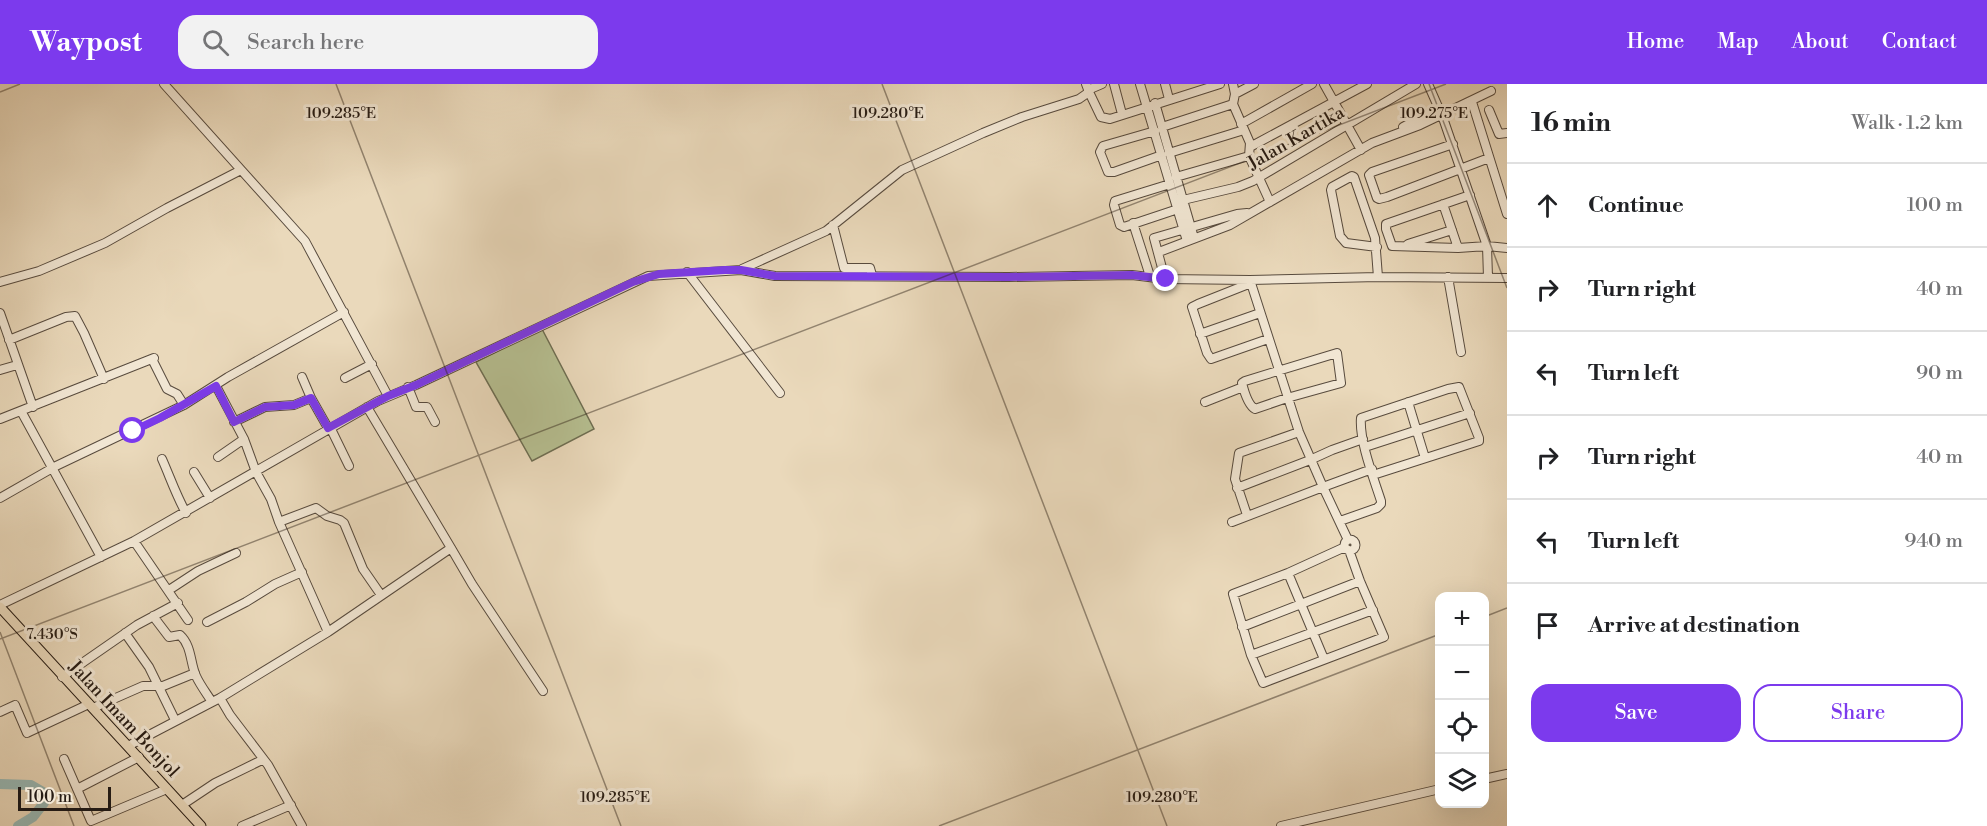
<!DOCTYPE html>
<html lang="en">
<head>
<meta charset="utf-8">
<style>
	:root { --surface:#fff; --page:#f2f2f2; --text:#202124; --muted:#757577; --line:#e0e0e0; --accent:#7c3aed }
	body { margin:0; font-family:"Libre Bodoni",serif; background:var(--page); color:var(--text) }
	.controls { position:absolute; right:18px; bottom:18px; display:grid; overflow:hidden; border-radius:12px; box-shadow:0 6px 24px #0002 }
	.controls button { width:54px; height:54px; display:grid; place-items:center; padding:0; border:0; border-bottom:2px solid var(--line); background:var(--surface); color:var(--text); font:30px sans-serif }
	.scale { position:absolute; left:18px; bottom:15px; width:93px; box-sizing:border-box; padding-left:6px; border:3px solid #271c14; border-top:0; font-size:16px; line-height:21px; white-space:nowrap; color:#271c14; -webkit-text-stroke:4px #f1e6d3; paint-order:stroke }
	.stop { position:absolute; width:18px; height:18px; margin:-14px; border:4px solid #7c3aed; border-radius:50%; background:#fff }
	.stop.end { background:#7c3aed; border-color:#fff; box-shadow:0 2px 6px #0008 }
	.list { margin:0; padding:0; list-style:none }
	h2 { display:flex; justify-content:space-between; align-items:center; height:78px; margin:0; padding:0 24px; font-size:26px }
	h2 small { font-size:20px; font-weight:400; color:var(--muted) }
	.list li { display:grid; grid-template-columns:39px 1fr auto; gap:18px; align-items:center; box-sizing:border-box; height:84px; padding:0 24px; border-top:2px solid var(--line) }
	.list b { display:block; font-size:22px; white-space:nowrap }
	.list em { font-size:20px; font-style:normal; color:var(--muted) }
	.actions { display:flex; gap:12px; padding:18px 24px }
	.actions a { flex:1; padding:14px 0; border:2px solid var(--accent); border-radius:18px; text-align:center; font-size:21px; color:var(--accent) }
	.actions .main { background:var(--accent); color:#fff }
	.icon { flex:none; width:33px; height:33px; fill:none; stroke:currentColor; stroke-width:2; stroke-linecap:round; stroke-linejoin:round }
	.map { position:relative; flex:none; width:1507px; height:742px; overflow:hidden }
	header { display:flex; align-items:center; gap:36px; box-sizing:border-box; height:84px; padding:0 30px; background:var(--accent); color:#fff }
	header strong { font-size:28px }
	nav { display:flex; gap:33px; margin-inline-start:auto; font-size:21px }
	.search { width:420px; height:54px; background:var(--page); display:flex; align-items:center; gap:15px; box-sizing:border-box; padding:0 21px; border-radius:18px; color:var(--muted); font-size:22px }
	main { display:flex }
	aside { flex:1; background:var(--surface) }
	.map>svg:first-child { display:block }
	.green { fill:#b6bf91; stroke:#6e6e52; stroke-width:1.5 }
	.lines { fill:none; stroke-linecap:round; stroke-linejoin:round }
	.river { stroke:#98b9b6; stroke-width:10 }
	.minor-casing { stroke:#584b3e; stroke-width:10 }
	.major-casing { stroke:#271c14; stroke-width:11 }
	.minor { stroke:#f1e6d3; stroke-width:8 }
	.major { stroke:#ead9bb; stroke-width:9 }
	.route { stroke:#7c3aed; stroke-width:8 }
	.ticks { fill:none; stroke:#271c14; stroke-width:1.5; stroke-opacity:0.45 }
	.labels { text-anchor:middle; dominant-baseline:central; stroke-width:6; stroke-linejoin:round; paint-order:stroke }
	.street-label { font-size:18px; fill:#271c14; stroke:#f1e6d3 }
	.ticks-label { font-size:15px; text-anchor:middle; fill:#271c14; stroke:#f1e6d3; stroke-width:6; stroke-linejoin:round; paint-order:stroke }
</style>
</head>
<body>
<header>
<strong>Waypost</strong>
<div class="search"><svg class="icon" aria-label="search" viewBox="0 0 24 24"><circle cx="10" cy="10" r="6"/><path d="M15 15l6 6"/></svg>Search here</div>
<nav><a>Home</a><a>Map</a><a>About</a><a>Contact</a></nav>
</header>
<main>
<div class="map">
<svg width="1507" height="742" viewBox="0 0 1507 742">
	<rect width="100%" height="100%" fill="#ead9bb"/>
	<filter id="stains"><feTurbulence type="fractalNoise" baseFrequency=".00333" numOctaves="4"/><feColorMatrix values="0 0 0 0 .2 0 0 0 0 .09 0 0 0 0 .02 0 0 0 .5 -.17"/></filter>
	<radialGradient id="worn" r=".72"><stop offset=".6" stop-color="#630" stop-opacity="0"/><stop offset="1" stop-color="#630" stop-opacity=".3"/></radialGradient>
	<!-- green -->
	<path class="green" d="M542,245L594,345L532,377L476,278Z"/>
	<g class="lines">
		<!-- river -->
		<path class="river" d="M0,700L31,701L43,708L44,719L33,733L18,742"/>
		<!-- minor casing -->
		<g class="minor-casing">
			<path id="minor" d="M164,0L305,157L388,312
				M1114,0L1122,30
				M1140,0L1187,157
				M1165,0L1169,15
				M1233,0L1235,10L1233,20L1250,59L1249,72L1270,118
				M1324,0L1361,66
				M1428,0L1443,34L1487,162L1488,193
				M1088,6L1102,0
				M1089,8L1101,33L1110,35L1220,0
				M1235,10L1254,0
				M1472,18L1507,130
				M1155,19L1194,154
				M1489,26L1499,50L1507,49
				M1241,40L1312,0
				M1162,43L1233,20
				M1403,43L1439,24
				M1155,47L1103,62L1100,68L1108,88H1114L1162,71
				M1453,60L1372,88L1369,91L1377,114L1379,115L1387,113L1489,74
				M1250,63L1367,0
				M1169,69L1244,46
				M1176,93L1249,72
				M1170,100L1115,117L1114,121L1120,141L1124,143L1178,125
				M1470,111L1386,140V145L1392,162L1458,164L1487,162L1507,164
				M1183,116L1238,103L1253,97L1416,0
				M1443,120L1458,164
				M1133,139L1150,192
				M833,141L844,184H870L872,191
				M1408,160L1452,146
				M1377,163L1346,159L1340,152L1331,106L1332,103L1352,92L1354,93L1375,154L1378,193
				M1159,168L1230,141L1372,59L1420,41L1491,7
				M742,185L826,147L902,86L983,49L1022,33L1079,15L1089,8L1086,0
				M687,188L780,309
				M1448,193L1461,268
				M1165,195L1154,154L1237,130L1247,129
				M0,198L39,187L105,159L167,124L241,86
				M1251,199L1198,220L1192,223L1193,226L1207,269L1211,275L1268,255
				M0,229L33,323
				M1200,250L1260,229
				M9,256L66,233L75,232L84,249L104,295
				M1337,269L1341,299L1287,314L1255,325C1248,321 1244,307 1242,299L1245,297Z
				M152,275L167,305L177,310L184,321
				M0,286L17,281
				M302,293L311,314L328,344
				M345,294L372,280
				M216,302L244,355L256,388L271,415L279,438L316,424L327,432L340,436L344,439L363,485L381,511
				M408,303L416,323H427L435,338
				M1205,318L1243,303
				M1408,318L1425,374
				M21,327L101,473
				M0,335L154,274
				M234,338L265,323L294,321L311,314
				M330,343L349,382
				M1365,363L1470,329
				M218,373L244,355
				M162,375C170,393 176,411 186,429
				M194,388L210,414
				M1237,404L1310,376L1332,366L1363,355
				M0,414L56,382L184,321L228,293L344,228
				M1247,431L1235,395L1239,369L1299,348
				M1340,437L1377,424L1381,420V417C1374,395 1359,357 1361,334L1448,305L1459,303L1479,354V357L1373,391
				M279,438L328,548
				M1232,438L1323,403L1299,348L1250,196
				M1344.5 461a5.5 5.5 0 1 1 11 0a5.5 5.5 0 1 1-11 0Z
				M1348,456L1323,403L1372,385
				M134,457L188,536
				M1345,463L1288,489L1233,510L1251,571L1263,599L1384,553L1360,497L1349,466
				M451,464L472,500L543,607
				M1288,489L1324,575
				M169,506L198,487L236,469
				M0,521L134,457L378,317L416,301L648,192L741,186L775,192L1009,193L1132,191L1165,195L1250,196L1378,193L1507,194
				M153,532L169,553L180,551C192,562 190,579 196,592C200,601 207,610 212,618
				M207,538L246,518L275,500L302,488
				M1242,543L1360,497
				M125,549L149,583L175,636
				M1251,571L1373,526
				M62,593L137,541L178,519
				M220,614L328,548L451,464L367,323
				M93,624L143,602H163L195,589
				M0,628L15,621L27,649L89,620
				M128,662L220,614L230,631L268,681L302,742
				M64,675L91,737L167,705
				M1484,695L1507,690
				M77,705L139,673
				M182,721L215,699L262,676
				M242,742L291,721
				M1281,742L1440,705"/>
		</g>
		<!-- major casing -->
		<g class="major-casing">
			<path id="major" d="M0,523L201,742"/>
		</g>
		<!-- minor -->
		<use href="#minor" class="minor"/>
		<!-- major -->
		<use href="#major" class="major"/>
	</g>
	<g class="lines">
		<!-- route -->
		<path class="route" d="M133,347L160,334L216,302L234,338L265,323L294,321L311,314L328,344L388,312L416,301L633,198L659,190L725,186H741L775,192L1009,193L1132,191L1166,195"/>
	</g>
	<!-- ticks -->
	<path class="ticks" d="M336,0L621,742M882,0L1167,742M1429,0L1507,204M0,8L20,0M1484,533L1507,524M0,548L74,742M0,555L1446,0M939,742L1440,550"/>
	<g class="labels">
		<!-- street labels -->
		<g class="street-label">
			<text transform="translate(1296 54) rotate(-30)">Jalan Kartika</text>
			<text transform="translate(124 635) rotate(47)">Jalan Imam Bonjol</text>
		</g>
	</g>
	<g class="ticks-label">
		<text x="341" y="34">109.285°E</text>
		<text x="888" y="34">109.280°E</text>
		<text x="1434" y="34">109.275°E</text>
		<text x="52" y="555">7.430°S</text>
		<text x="615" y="718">109.285°E</text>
		<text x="1162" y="718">109.280°E</text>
	</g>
	<rect width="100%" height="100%" filter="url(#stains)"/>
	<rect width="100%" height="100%" fill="url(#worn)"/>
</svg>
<div class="controls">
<button>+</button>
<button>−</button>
<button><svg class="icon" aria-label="locate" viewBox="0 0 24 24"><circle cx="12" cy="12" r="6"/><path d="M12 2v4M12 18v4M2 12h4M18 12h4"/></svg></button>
<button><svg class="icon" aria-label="layers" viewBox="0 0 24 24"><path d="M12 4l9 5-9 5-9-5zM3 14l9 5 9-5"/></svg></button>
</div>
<div class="scale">100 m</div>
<div class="stop" style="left:133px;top:347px"></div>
<div class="stop end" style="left:1166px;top:195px"></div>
</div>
<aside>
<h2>16 min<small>Walk · 1.2 km</small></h2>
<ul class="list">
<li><svg class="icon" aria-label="ahead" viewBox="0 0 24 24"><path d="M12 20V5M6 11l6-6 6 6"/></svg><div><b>Continue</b></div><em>100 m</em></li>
<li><svg class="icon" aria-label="right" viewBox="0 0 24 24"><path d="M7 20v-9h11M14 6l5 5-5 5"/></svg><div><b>Turn right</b></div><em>40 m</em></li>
<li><svg class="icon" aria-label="left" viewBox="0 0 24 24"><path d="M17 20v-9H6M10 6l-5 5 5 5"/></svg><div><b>Turn left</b></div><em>90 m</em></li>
<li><svg class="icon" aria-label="right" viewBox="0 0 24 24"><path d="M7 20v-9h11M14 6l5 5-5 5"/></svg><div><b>Turn right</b></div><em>40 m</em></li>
<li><svg class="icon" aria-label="left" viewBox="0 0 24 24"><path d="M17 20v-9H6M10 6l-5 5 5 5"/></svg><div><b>Turn left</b></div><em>940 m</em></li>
<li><svg class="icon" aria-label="arrive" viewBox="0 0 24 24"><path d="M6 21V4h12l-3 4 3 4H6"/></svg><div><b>Arrive at destination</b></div></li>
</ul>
<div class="actions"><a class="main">Save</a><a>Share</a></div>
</aside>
</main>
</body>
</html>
